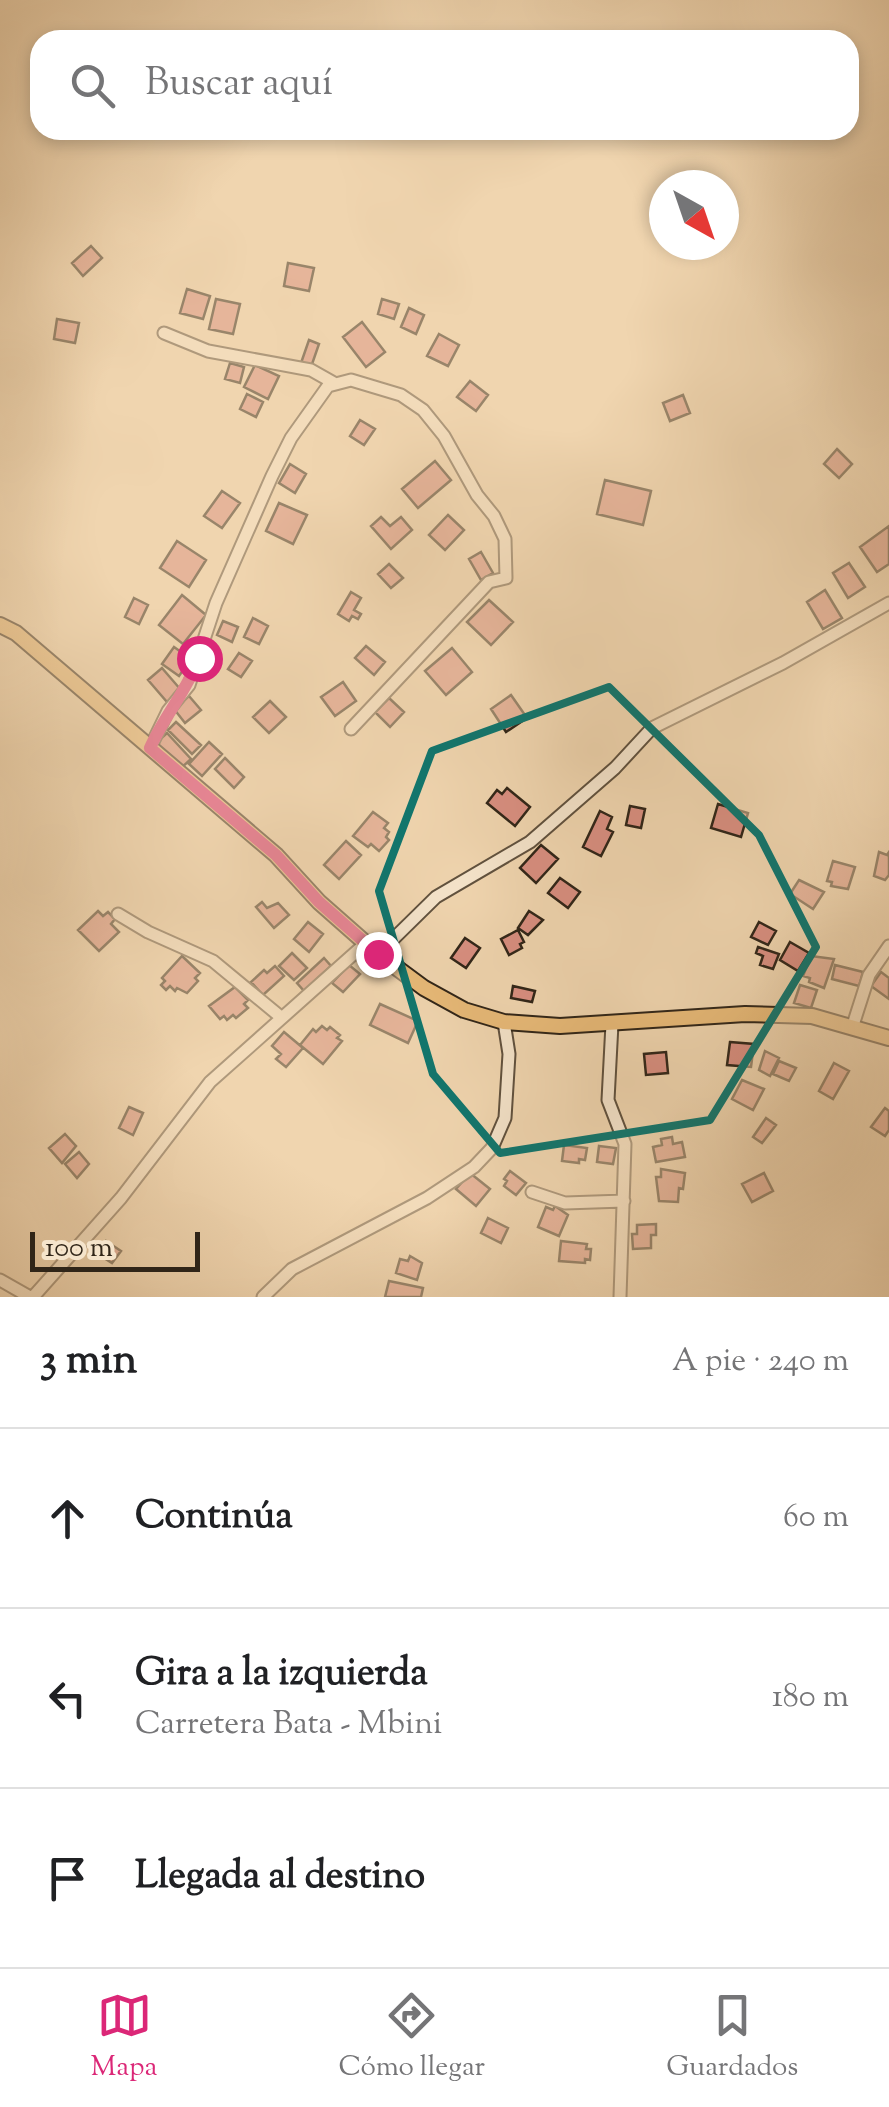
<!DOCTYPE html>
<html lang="es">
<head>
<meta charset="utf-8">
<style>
	:root { --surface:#fff; --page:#f2f2f2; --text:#202124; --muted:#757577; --line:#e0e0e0; --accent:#db2777 }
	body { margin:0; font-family:"Sorts Mill Goudy",serif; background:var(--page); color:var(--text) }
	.compass { position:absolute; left:649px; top:170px; width:90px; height:90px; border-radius:50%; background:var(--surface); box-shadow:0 5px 15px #0003; rotate:140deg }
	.scale { position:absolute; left:30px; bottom:25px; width:170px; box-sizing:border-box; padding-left:10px; border:5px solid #302518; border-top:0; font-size:28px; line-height:35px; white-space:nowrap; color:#302518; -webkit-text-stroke:8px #f5e4cb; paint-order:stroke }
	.stop { position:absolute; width:30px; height:30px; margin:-22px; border:8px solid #db2777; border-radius:50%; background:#fff }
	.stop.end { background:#db2777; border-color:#fff; box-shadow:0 2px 10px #0008 }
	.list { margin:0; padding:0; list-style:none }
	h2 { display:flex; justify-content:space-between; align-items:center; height:130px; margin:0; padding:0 40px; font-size:42px }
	h2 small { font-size:32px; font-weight:400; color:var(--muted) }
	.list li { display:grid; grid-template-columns:65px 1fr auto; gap:30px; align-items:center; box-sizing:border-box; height:180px; padding:0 40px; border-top:2px solid var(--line) }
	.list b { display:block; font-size:38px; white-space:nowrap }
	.list p { margin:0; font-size:32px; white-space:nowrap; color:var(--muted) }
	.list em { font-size:32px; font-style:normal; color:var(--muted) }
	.icon { flex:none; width:55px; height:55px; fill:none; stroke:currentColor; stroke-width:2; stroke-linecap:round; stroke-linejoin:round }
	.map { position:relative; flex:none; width:889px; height:1297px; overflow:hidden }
	.search { position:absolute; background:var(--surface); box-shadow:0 5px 15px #0003; left:30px; right:30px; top:30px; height:110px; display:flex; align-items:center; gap:25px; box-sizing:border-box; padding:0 35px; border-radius:30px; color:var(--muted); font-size:38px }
	.sheet { height:670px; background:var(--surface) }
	nav { display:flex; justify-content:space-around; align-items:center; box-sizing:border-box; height:140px; border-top:2px solid var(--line); background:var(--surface); font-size:28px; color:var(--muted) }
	nav a { display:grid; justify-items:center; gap:5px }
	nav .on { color:var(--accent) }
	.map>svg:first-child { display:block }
	.building { fill:#d98f81; stroke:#302518; stroke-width:2.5 }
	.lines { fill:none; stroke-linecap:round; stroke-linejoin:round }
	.minor-casing { stroke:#60513e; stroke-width:15 }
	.major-casing { stroke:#302518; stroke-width:18 }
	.minor { stroke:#f5e4cb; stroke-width:11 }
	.major { stroke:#e8ba78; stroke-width:14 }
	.route { stroke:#db2777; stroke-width:12 }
	.marked { fill:none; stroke:#0f766e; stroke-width:8; stroke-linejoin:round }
</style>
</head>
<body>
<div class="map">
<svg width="889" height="1297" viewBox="0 0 889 1297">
	<rect width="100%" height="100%" fill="#f0d5af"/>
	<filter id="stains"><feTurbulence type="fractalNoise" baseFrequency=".002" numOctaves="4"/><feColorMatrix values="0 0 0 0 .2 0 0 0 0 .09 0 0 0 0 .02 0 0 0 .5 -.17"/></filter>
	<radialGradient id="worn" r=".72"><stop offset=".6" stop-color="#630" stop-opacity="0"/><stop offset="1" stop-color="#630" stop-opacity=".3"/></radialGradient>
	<!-- building -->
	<path class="building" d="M91,246L102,258L83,276L72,263Z
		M288,263L314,268L309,291L284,286Z
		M187,289L210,296L203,319L180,313Z
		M216,299L240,304L233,334L209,329Z
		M382,299L399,304L394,319L378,314Z
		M409,308L424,315L416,334L401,327Z
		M57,319L79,323L75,343L54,339Z
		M362,322L385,352L366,367L343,337Z
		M439,334L459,345L448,366L427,356Z
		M309,340L319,344L311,367L301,363Z
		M230,363L244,367L240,383L225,379Z
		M255,365L279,376L268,399L244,387Z
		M470,381L488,395L476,411L457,397Z
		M247,394L263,402L256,417L240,409Z
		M683,395L690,413L670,421L663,403Z
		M360,420L375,429L364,445L350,436Z
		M837,449L852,464L839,478L824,464Z
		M435,461L451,480L418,508L402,489Z
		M290,464L306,474L295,493L279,483Z
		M605,480L651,491L643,525L597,514Z
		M222,491L240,503L222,528L204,516Z
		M279,503L307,515L293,544L266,531Z
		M448,515L464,530L445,550L429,535Z
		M381,517L390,526L401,517L412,530L391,549L371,526Z
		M889,526V564L877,572L860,547Z
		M177,541L206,560L189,587L160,568Z
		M481,552L493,573L481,580L469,559Z
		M849,563L865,587L848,598L833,573Z
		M389,564L403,578L391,588L378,574Z
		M825,590L842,618L823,629L807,602Z
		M351,592L361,598L354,610L361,614L358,619L352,616L349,621L338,614Z
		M182,595L206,615L183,644L159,625Z
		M134,598L148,605L139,624L125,617Z
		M489,600L513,622L491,645L467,622Z
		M253,618L268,626L259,644L244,637Z
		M223,621L238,627L232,642L217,635Z
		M366,646L385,662L374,675L355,658Z
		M174,647L191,659L179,676L162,664Z
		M452,648L472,672L446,695L425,671Z
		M239,653L252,661L241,677L228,669Z
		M162,668L181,690L167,702L148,680Z
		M343,682L356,701L335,716L321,697Z
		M511,695L527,718L506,732L491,709Z
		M189,696L201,710L185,723L174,709Z
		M389,698L404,712L390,727L375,712Z
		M270,701L286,717L269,733L253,717Z
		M176,722L201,745L192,754L168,730Z
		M167,733L191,759L180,769L156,743Z
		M209,742L222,754L202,776L189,764Z
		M225,758L244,777L234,788L215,769Z
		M507,788L530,807L515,826L487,803L497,790L502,794Z
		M718,804L748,813L741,837L711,828Z
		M630,806L645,809L641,828L626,825Z
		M600,811L612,817L607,829L613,832L601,856L583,847Z
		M373,812L388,823L384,828L389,832L386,837L389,840L379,851L371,844L368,847L353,836Z
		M346,841L361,855L339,879L324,865Z
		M541,845L558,859L536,883L520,868Z
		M879,852L887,855L889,852V875L885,880L874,876Z
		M833,861L855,867L848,889L831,886L832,882L827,881Z
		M560,878L580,892L568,908L548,893Z
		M799,880L824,892L813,909L790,894Z
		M262,902L267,908L278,903L289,915L274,928L256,907Z
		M98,911L103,916L108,912L115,919L111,924L119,932L99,951L78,930Z
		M529,911L543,920L528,935L518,928Z
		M308,922L323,934L309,952L294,939Z
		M759,922L776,931L768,945L751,937Z
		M518,930L524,942L520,944L522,948L509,955L501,939Z
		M465,938L480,948L466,968L451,958Z
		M790,942L809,953L798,971L780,960Z
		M758,947L779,954L773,969L760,965L763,956L756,953Z
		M292,953L307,968L294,980L279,966Z
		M182,956L200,973L195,978L198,981L187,993L177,988L175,991L170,986L166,990L161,985L165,981L162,978Z
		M811,956L834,959L824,988L809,982L810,978L803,976Z
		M324,958L331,966L304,991L297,983Z
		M349,965L360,974L343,992L332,983Z
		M835,965L863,972L859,986L832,979Z
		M275,966L284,976L263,995L251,982L264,970L267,973Z
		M881,972L889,978V999L871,986Z
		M800,985L817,990L811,1008L794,1003Z
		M513,986L535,991L532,1002L511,998Z
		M235,987L248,1000L244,1004L248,1008L236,1018L233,1015L227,1020L224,1016L220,1019L209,1006Z
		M380,1004L418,1021L408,1043L370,1025Z
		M322,1026L327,1030L330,1027L340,1035L337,1038L342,1041L323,1064L300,1045L313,1029L316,1032Z
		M284,1032L303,1048L286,1067L276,1059L281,1054L272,1046Z
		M730,1042L754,1044L751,1067L727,1065Z
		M765,1051L779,1058L770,1076L759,1070Z
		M666,1052L668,1073L646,1075L644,1054Z
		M779,1061L796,1068L789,1081L773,1074Z
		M834,1063L849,1071L833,1099L819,1091Z
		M742,1080L764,1089L753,1110L732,1099Z
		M129,1107L143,1113L133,1135L119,1128Z
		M885,1108L889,1111V1130L885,1136L871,1127Z
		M766,1118L776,1125L762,1143L753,1137Z
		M65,1134L76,1146L62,1163L49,1148Z
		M672,1137L673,1144L682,1142L685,1157L656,1162L653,1147L662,1145L661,1139Z
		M564,1145L587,1148L585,1160L579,1159V1163L562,1161Z
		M599,1146L616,1148L613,1164L597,1162Z
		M79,1152L89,1164L77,1178L65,1164Z
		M661,1169L685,1173L683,1189L679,1188L678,1202L659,1201L656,1177H661Z
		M510,1171L526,1183L516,1195L504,1186L507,1181L504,1179Z
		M470,1173L490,1189L476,1206L456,1189Z
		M764,1173L773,1191L752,1202L742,1184Z
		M555,1206L568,1215L559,1236L538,1227L546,1207L553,1210Z
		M488,1218L508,1228L501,1243L481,1233Z
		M656,1224V1235H651V1248L633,1249L632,1234H637V1225Z
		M106,1241L121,1251L112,1263L98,1254Z
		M561,1241L587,1244L586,1249H591L590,1260L585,1259V1263L559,1261Z
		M410,1256L422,1263L417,1280L396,1273L400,1259L408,1261Z
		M389,1281L423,1288L421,1297H385Z"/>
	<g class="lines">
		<!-- minor casing -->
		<g class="minor-casing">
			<path id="minor" d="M164,333L208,351L311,370L334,383
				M150,748L168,711L189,685L216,603L272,476L291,438L328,386L351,380L401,395L423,410L444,436L477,495L494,516L505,539L506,578L489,582L351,729
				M118,914L148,932L213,961L282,1018
				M378,954L436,897L530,842L615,768L652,728L783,663L889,603
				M612,1024L608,1100L625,1144L620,1297
				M853,1025L869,975L889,946
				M532,1192L565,1203L624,1201
				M0,1280L30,1297
				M33,1297L121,1198L210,1082L366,943
				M263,1297L292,1269L427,1198L474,1167L492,1148L505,1118L509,1054L504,1022"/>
		</g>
		<!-- major casing -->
		<g class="major-casing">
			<path id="major" d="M0,625L16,633L276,855L319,902L378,954L424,988L464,1010L504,1022L560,1026L745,1014L812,1016L889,1038"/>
		</g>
		<!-- minor -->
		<use href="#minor" class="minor"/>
		<!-- major -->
		<use href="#major" class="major"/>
	</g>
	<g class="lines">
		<!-- route -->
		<path class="route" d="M199,658C187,691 164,716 150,748L276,855L319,902L378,954"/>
	</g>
	<!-- marked area -->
	<path d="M0 0H889V1297H0ZM609,687L759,835L816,947L710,1120L500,1153L433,1074L379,891L432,751Z" fill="#f0d5af" fill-opacity=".55" fill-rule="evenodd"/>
	<path class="marked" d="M609,687L759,835L816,947L710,1120L500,1153L433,1074L379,891L432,751Z"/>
	<rect width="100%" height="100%" filter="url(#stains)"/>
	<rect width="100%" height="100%" fill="url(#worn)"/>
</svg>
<svg class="compass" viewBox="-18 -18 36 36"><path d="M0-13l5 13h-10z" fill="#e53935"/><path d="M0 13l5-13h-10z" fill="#757577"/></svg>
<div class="scale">100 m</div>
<div class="stop" style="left:199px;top:658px"></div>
<div class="stop end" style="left:378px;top:954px"></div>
<div class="search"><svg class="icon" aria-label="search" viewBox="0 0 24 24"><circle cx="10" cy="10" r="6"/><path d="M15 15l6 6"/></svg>Buscar aquí</div>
</div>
<section class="sheet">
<h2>3 min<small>A pie · 240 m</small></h2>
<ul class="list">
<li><svg class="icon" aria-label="ahead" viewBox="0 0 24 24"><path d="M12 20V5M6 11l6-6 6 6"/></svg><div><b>Continúa</b></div><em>60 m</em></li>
<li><svg class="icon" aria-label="left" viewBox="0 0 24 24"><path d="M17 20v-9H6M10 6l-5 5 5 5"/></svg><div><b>Gira a la izquierda</b><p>Carretera Bata - Mbini</p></div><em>180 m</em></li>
<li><svg class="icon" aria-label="arrive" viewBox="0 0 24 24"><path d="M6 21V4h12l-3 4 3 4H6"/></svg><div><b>Llegada al destino</b></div></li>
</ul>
</section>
<nav>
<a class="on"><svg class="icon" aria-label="map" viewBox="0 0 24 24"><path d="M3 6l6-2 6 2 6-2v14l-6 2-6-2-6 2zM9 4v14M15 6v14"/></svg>Mapa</a>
<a><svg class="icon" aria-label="directions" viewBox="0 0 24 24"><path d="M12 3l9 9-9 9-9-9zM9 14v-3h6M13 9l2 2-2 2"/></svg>Cómo llegar</a>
<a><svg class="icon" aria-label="saved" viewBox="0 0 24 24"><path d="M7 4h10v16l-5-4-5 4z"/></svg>Guardados</a>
</nav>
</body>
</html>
